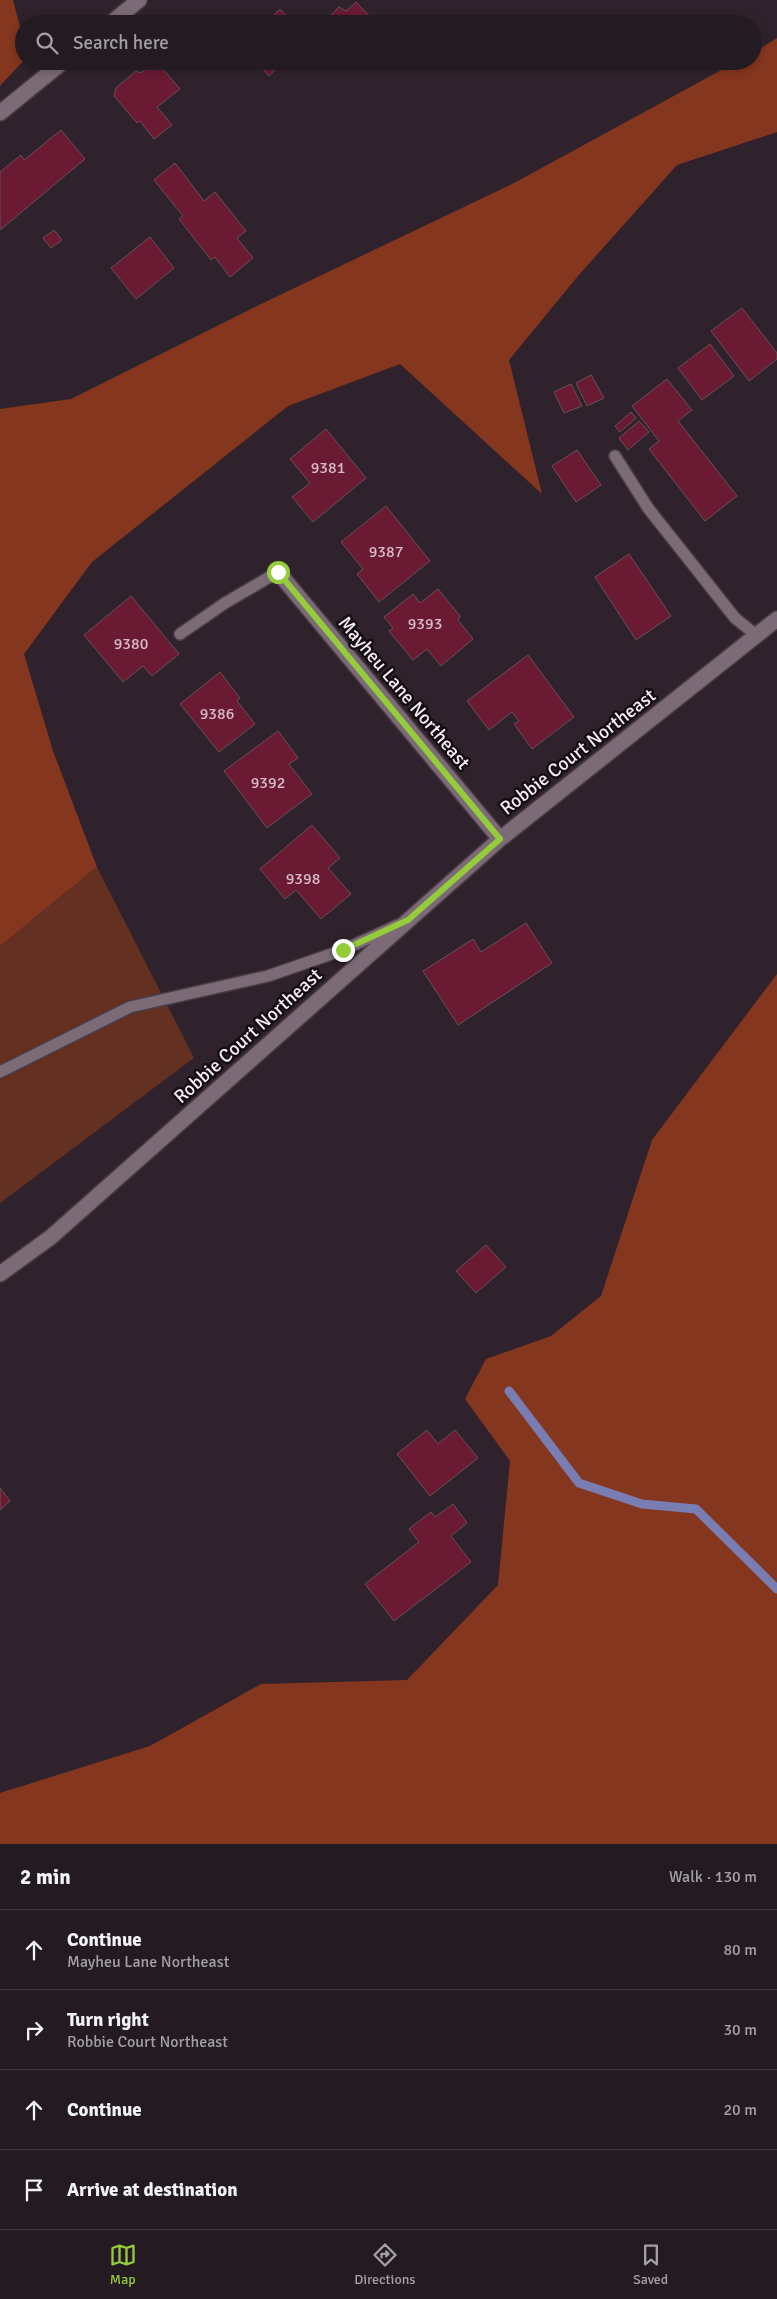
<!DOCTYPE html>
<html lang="en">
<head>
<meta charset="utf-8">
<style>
	:root { --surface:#241a21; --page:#30272e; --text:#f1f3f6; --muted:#a3a1a5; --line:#41383f; --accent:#95cc3b }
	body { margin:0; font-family:Signika,sans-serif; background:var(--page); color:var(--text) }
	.stop { position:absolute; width:15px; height:15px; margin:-11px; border:4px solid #95cc3b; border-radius:50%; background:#fff }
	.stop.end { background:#95cc3b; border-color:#fff; box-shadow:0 1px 5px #0008 }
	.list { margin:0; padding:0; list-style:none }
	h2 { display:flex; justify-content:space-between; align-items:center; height:65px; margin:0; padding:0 20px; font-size:21px }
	h2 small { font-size:16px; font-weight:400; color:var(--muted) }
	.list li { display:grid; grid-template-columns:32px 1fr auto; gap:15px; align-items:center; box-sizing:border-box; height:80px; padding:0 20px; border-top:1px solid var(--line) }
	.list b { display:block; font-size:19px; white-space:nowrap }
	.list p { margin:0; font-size:16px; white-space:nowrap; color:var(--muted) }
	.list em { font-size:16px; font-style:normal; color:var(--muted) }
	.icon { flex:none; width:28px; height:28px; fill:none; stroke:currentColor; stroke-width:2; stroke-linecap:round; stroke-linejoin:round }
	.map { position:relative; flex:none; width:777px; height:1844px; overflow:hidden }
	.search { position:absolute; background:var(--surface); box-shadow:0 2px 8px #0003; left:15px; right:15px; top:15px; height:55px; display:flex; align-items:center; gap:12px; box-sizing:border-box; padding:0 18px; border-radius:28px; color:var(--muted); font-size:19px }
	.sheet { height:385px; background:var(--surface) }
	nav { display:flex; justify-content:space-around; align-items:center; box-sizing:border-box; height:70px; border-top:1px solid var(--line); background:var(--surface); font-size:14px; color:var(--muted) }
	nav a { display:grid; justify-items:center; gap:2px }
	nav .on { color:var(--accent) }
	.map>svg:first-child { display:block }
	.green { fill:#633021 }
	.forest { fill:#85361f }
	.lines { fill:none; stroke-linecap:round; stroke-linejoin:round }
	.stream { stroke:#797db1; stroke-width:9 }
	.building { fill:#6b1a34; stroke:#675256 }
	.lane-casing { stroke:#4a3d46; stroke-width:14 }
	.street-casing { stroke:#4a3d46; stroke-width:18 }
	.lane { stroke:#7c6a77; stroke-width:11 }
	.street { stroke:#7c6a77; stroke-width:15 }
	.route { stroke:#95cc3b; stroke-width:6 }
	.labels { text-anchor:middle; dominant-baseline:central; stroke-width:5; stroke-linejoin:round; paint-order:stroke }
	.number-label { font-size:16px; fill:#d6bac6 }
	.street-label { font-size:19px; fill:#f9eff6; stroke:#140e12 }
</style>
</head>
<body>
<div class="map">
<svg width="777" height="1844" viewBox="0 0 777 1844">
	<rect width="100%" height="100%" fill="#30222c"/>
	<!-- green -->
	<path class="green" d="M97,867L194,1058L0,1203V946Z"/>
	<!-- forest -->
	<path class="forest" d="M0,0H13L24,42V60L0,86Z
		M777,38V132L677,165L578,276L509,360L542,494L400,364L288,406L92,562L24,654L53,751L97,867L0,946V409L71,399L259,305L514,183L738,61H753V53Z
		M777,974V1844H0V1793L150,1746L261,1684L407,1680L498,1585L510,1461L465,1399L486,1359L551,1336L601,1296L652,1140Z"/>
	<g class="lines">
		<!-- stream -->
		<path class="stream" d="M509,1391L579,1483L642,1504L696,1509L777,1589"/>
	</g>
	<!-- building -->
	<path class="building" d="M356,2L377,24H322L339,7L346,11Z
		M280,9L294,24H256L264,15L269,20Z
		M156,61L180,89L157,107L172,125L154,139L140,121L137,123L114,96L116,88L136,71L141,73Z
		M255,61H284L269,76Z
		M61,130L85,159L0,230V172L21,155L24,160Z
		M175,163L204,201L215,192L246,231L237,238L253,258L230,277L215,257L211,260L179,219L183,216L154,180Z
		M54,230L62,240L51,248L43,238Z
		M150,237L174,268L136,299L111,268Z
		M742,308L777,353V359L749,381L711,331Z
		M710,344L734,376L702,400L678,368Z
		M591,375L604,398L587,406L576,383Z
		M667,379L692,410L678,421L737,496L705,521L649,449L659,441L632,406Z
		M571,384L582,406L564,413L554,392Z
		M631,412L636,418L620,432L615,426Z
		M639,421L649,432L628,450L619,438Z
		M326,429L366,478L313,522L292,497L310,483L290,459Z
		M577,450L601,485L576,502L552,466Z
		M386,506L430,561L379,602L357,574L363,569L341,542Z
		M629,554L671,616L636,640L595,577Z
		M438,589L460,616L458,620L473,639L441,666L427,649L413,660L389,631L393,628L384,617L413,594L420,603Z
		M131,596L179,654L152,676L143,666L123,682L84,635Z
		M528,655L574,717L532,749L514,724L519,721L512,712L489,730L467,701Z
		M220,672L240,698L237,701L255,724L219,752L180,704Z
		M278,731L298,758L289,764L312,794L267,828L224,771Z
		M312,825L340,858L328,868L351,894L321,919L296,890L285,899L260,869Z
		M526,923L552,963L458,1025L423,971L473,939L481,952Z
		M486,1245L506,1267L476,1293L456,1271Z
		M427,1430L438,1444L455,1430L478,1458L430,1496L397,1454Z
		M0,1488L10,1501L0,1510Z
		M453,1504L467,1523L451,1536L471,1562L394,1621L365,1584L419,1542L409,1529L431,1512L435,1517Z"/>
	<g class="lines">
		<!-- lane casing -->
		<g class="lane-casing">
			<path id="lane" d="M615,456L648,508L735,618L756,635
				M180,634L225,603L278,572
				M0,1072L130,1007L268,976L343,950L398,925"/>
		</g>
		<!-- street casing -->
		<g class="street-casing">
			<path id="street" d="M110,24L139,0
				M0,113L64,61
				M278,572L500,839
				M0,1274L51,1237L500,839L777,619"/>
		</g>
		<!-- lane -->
		<use href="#lane" class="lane"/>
		<!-- street -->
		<use href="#street" class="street"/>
	</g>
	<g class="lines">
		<!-- route -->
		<path class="route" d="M278,572L500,839L408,920L343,950"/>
	</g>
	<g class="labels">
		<!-- number labels -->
		<g class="number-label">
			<text x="328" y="468">9381</text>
			<text x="386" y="552">9387</text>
			<text x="425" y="624">9393</text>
			<text x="131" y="644">9380</text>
			<text x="217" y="714">9386</text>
			<text x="268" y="783">9392</text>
			<text x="303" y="879">9398</text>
		</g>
		<!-- street labels -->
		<g class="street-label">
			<text transform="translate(404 693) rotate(50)">Mayheu Lane Northeast</text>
			<text transform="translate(578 752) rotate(-38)">Robbie Court Northeast</text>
			<text transform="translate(248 1036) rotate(-42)">Robbie Court Northeast</text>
		</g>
	</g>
</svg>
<div class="stop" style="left:278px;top:572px"></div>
<div class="stop end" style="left:343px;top:950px"></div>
<div class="search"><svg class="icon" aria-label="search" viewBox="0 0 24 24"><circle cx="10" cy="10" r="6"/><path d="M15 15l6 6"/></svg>Search here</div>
</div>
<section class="sheet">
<h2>2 min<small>Walk · 130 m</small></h2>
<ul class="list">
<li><svg class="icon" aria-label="ahead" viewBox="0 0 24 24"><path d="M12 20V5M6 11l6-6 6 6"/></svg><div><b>Continue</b><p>Mayheu Lane Northeast</p></div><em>80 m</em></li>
<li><svg class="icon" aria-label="right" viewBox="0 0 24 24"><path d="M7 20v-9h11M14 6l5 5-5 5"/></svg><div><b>Turn right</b><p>Robbie Court Northeast</p></div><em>30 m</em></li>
<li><svg class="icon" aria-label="ahead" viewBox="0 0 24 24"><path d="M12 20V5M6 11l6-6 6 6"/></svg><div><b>Continue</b></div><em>20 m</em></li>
<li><svg class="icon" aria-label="arrive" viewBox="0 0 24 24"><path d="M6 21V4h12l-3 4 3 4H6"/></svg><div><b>Arrive at destination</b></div></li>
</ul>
</section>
<nav>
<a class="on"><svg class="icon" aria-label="map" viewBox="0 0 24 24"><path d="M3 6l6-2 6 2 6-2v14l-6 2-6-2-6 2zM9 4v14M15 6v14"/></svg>Map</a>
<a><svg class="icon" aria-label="directions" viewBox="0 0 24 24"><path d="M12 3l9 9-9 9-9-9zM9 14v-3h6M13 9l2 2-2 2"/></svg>Directions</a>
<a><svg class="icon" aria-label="saved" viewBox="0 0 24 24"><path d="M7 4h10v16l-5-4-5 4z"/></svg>Saved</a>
</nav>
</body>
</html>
